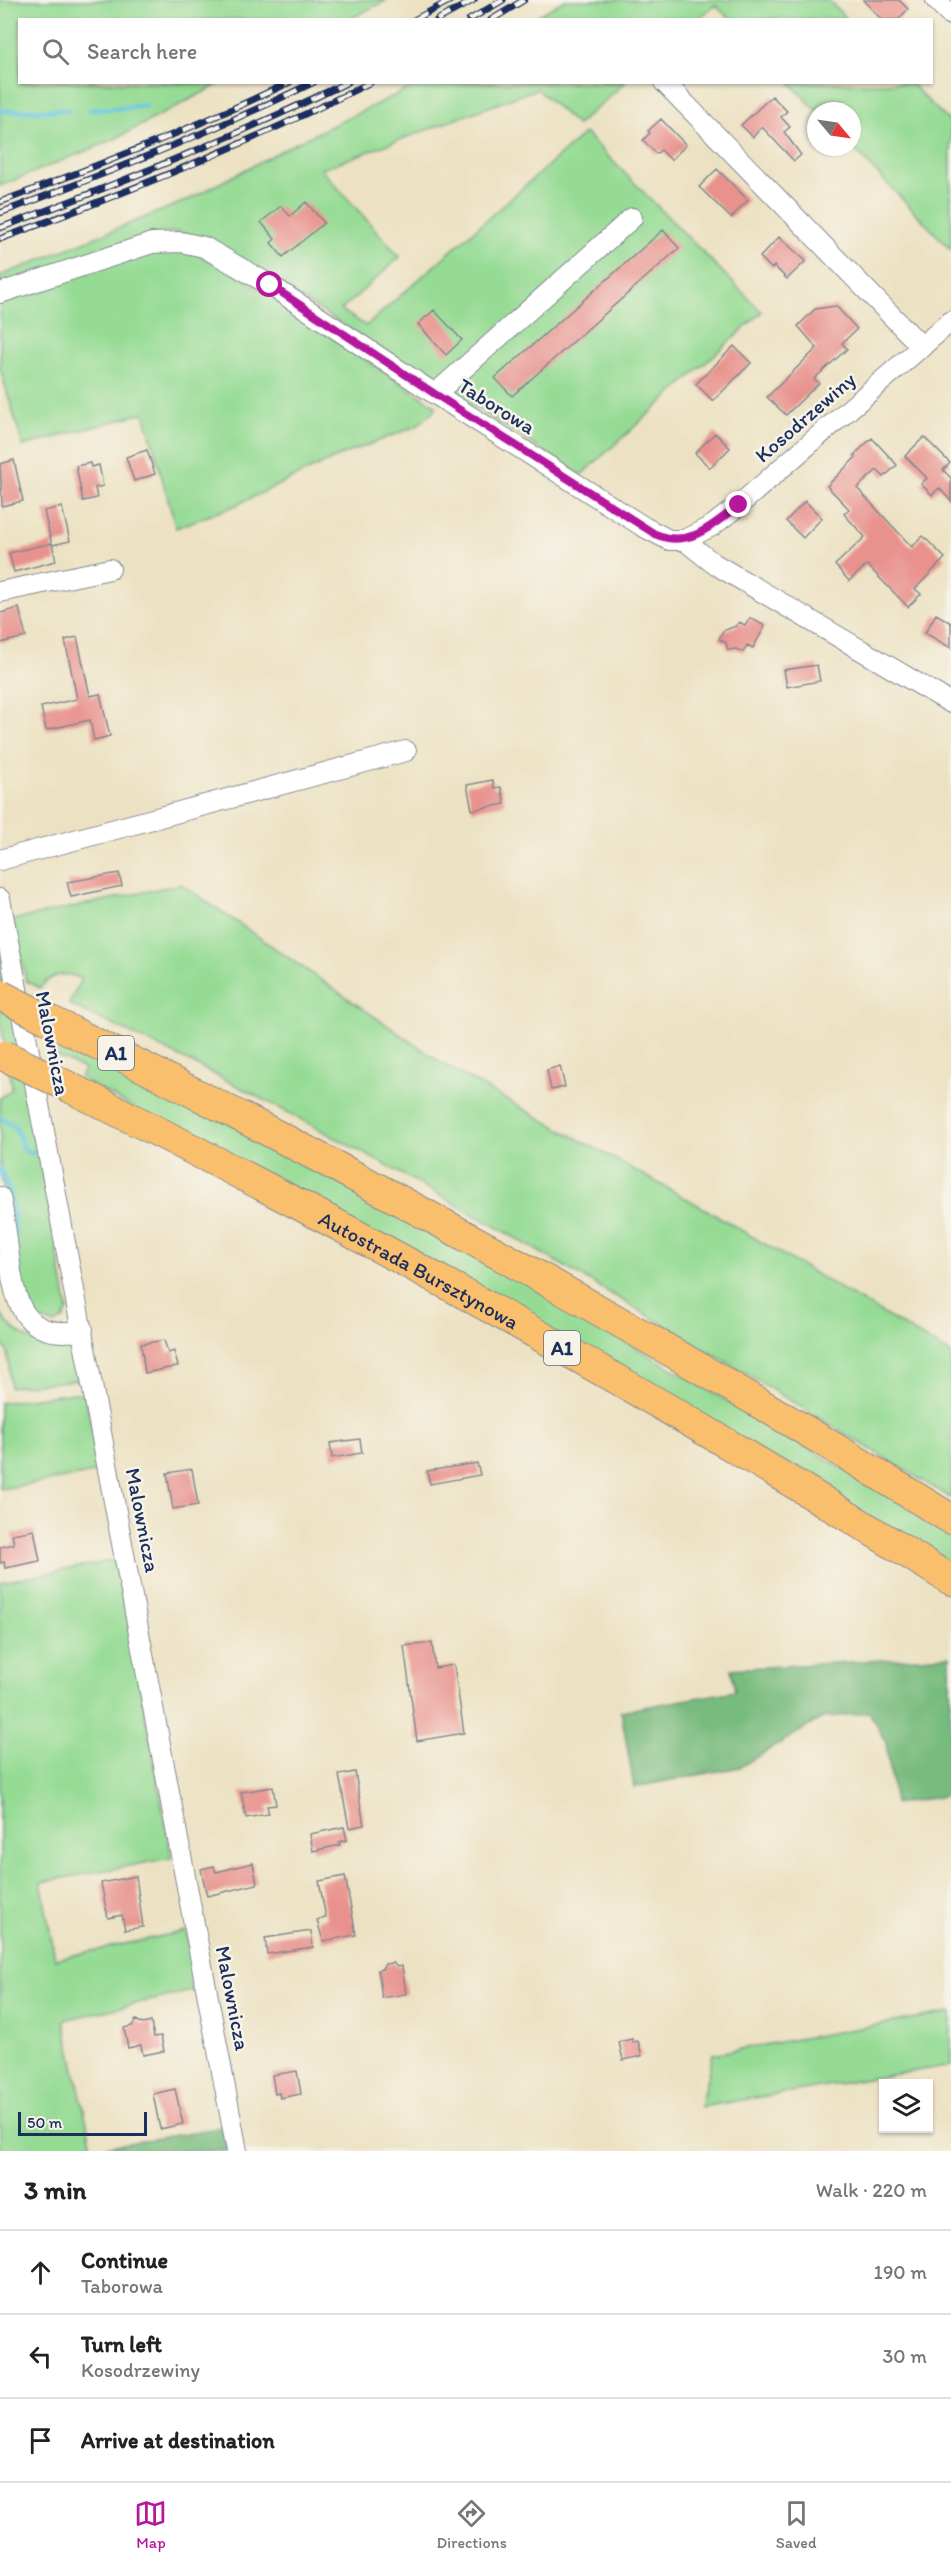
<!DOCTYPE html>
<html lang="en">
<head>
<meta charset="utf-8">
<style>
	:root { --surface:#fff; --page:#f2f2f2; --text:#222; --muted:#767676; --line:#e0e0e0; --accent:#b5179e }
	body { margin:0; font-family:Itim,sans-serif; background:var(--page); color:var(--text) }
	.controls { position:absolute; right:18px; bottom:18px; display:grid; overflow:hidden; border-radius:0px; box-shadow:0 2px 4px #0004 }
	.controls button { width:54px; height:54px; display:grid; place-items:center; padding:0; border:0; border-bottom:2px solid var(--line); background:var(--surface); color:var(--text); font:30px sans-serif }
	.compass { position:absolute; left:807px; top:102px; width:54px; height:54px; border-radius:50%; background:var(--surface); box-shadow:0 2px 4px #0004; rotate:119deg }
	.scale { position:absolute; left:18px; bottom:15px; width:129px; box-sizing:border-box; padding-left:6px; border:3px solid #1b2f5e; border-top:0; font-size:16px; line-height:21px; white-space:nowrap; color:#1b2f5e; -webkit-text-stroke:4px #f7f3e8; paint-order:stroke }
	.stop { position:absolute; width:18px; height:18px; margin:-14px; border:4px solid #b5179e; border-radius:50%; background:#fff }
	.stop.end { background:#b5179e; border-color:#fff; box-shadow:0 2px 6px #0008 }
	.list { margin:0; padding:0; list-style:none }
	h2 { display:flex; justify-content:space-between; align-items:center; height:78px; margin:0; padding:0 24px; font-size:26px }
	h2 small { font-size:20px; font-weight:400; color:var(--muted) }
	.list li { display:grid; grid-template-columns:39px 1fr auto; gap:18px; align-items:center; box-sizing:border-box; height:84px; padding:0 24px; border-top:2px solid var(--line) }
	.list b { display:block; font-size:22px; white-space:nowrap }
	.list p { margin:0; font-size:20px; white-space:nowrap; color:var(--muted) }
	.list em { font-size:20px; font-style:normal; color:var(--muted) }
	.icon { flex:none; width:33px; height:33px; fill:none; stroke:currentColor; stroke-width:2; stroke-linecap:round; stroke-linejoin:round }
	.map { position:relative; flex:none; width:951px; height:2151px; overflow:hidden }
	.search { position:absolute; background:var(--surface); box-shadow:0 2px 4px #0004; left:18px; right:18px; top:18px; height:66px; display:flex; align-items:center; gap:15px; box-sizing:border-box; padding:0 21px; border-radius:0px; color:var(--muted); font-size:22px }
	.sheet { height:330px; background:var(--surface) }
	nav { display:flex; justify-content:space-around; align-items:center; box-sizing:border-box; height:84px; border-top:2px solid var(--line); background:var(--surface); font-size:16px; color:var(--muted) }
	nav a { display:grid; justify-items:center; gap:3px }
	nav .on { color:var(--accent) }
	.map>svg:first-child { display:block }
	.green { fill:#95db94; stroke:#588579; stroke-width:1.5 }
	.forest { fill:#78bb7e; stroke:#4a756e; stroke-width:1.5 }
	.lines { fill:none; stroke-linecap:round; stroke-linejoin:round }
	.stream { stroke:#62c6e0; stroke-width:5 }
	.building { fill:#e8918d }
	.minor-casing { stroke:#848890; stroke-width:22 }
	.highway-casing { stroke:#848890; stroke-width:32 }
	.minor { stroke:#fff; stroke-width:20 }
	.highway { stroke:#f9bf6d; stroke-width:30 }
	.rail-casing { stroke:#1b2f5e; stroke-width:7 }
	.rail { stroke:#f7f3e8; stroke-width:4.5; stroke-dasharray:14; stroke-linecap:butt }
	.highway-bridge-casing { stroke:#848890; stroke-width:32; stroke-linecap:butt }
	.highway-bridge { stroke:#f9bf6d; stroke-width:30 }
	.route { stroke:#b5179e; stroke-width:8 }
	.labels { text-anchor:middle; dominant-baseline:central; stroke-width:5; stroke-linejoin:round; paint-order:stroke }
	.shield { fill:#f7f3e8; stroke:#5d6a87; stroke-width:1.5 }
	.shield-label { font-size:20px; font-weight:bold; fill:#1b2f5e }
	.street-label { font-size:21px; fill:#1b2f5e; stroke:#f7f3e8 }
</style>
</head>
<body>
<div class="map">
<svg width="951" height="2151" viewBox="0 0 951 2151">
	<rect width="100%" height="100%" fill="#f7f3e8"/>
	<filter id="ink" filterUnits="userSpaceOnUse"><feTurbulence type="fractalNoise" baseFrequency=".0167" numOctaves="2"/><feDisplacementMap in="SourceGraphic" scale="12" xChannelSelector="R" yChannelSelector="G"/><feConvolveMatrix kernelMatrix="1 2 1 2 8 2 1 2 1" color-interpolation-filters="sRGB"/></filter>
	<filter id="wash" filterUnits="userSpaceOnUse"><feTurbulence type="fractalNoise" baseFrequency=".008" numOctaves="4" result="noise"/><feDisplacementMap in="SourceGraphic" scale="24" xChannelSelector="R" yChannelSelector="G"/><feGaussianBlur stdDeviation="1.35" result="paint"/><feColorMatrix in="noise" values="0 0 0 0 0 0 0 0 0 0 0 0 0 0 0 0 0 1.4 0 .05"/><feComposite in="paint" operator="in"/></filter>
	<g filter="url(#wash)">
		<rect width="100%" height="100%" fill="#ece2c3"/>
		<!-- green -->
		<path class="green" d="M0,0H387L350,19L20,20V82L221,83L115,139L0,186Z
			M565,0H828L847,19H730L715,5L698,19H532Z
			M626,82L577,125L537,89L321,169L400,257L341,310L366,326L585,133L762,312L581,475L207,239L175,232L153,235L0,286V276L188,200L286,148L420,83Z
			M790,83H910L951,123V250L852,147V111H817Z
			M187,250L224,266L436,406V409L417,426L339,456L234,506L176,528L144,413L23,446L0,368V298L132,254Z
			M181,884L451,1069L707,1210L951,1354V1498C706,1349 462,1200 206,1070C161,1047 115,1026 69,1004L81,979C66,971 51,974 40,988L26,981L13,920Z
			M0,941L68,1310L63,1319L55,1324L24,1316L9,1206L0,1175V1098L10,1091L12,1086L0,1019Z
			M53,1044L83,1060L89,1049L463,1246L951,1532V1568L80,1078L84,1069L55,1055Z
			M0,1313C9,1327 24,1340 42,1342C53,1343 64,1342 75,1346L83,1374L77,1380L10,1387L8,1353L0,1340Z
			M74,1393L85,1394L101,1472L0,1489V1403Z
			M117,1560L172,1858L41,1882L55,1959L186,1931L197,1990L64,2020L93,2151H0V1582Z
			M951,2012V2065L700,2107L713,2054Z"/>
		<!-- forest -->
		<path class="forest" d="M950,1656L951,1795L895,1804L886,1743L869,1712L822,1718L740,1767L634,1787L621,1711L735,1691L731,1669Z
			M223,2127L228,2151H93V2149Z"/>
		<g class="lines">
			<!-- stream -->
			<path class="stream" d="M90,110L146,106
				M0,111L68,110
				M0,1118L15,1126L24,1149L29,1153L34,1152
				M0,1169L10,1193L15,1234"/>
		</g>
		<g id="blocks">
			<!-- building -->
			<path class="building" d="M863,0H899L908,9L898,20H882Z
				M772,96L787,111L781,117L790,127L784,132L801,155L794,161L762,127L753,137L741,125Z
				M661,119L686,145L671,160L661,150L656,154L643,140L650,133L648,131Z
				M717,169L748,200L731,218L699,187Z
				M306,202L324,223L283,257L271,243L275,239L261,222L281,206L290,216Z
				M663,230L679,248L512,396L495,378Z
				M779,237L806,261L787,279L774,266L772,269L760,257Z
				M836,306L857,329L842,343L847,349L814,379L819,383L786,415L767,397L817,348L798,326L815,309Z
				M434,310L462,340L446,355L418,324Z
				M734,346L751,363L713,401L696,384Z
				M715,433L730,448L710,468L695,453Z
				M924,437L950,463L943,470L951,478V501L939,488L932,495L921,484L927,478L905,456Z
				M872,438L897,465L884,477L877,470L857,488L912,547L923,536L945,558L915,589L921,594L908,607L867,565L849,581L835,565L865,537L844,514L849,509L827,486L856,457L854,455Z
				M147,450L155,474L134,481L126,457Z
				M14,460L23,501L2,506L0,464Z
				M90,463L91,467L99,465L103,486L95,488L97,498L83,501L76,466Z
				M805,501L822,518L803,538L786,521Z
				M62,507L70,541L52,545L44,511Z
				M52,543L56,561L14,572L9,553Z
				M19,608L26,637L0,643V613Z
				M936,614L951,623V648L925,633Z
				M750,618L765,626L753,648L747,645L743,652L736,649L728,650L726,643L719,639L723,631L736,626L739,622L745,625Z
				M77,637L90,696L100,694L110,736L94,740L90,720L46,730L41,707L77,699L65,640Z
				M817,665L820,681L787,687L784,670Z
				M493,780L494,788L501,787L505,804L472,810L467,785Z
				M119,873L122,886L71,897L67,882Z
				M560,1066L565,1087L551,1090L547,1070Z
				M164,1340L168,1353L174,1351L178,1366L145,1373L141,1344Z
				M360,1439L362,1453L332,1458L330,1443Z
				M477,1463L480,1475L430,1484L427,1471Z
				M192,1469L198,1505L173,1509L167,1473Z
				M34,1530L40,1561L5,1568L4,1562L0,1563V1547L14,1544L12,1534Z
				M432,1643L435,1668L454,1665L464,1733L417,1741L404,1646Z
				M355,1772L364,1825L349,1828L339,1775Z
				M273,1787L276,1805L267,1806L269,1814L246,1818L241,1792Z
				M344,1827L347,1840L339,1842L340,1845L313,1851L310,1834Z
				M253,1863L257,1884L207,1896L201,1869L214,1866L216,1872Z
				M136,1876L143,1927L125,1930L122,1915L108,1918L101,1883Z
				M345,1876L356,1935L323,1941L317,1920L326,1918L319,1881Z
				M311,1931L313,1947L267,1954L265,1938Z
				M393,1963L397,1967L402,1966L406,1994L382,1998L378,1970L382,1969L385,1964Z
				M136,2020L143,2024L151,2022L154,2037L161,2036L164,2051L143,2055L141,2045L128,2048L124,2028L132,2026Z
				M632,2039L633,2042L638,2041L642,2056L623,2060L619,2042Z
				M297,2071L301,2094L280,2098L279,2093L275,2094L272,2075Z
				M175,2089L183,2124L160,2129L153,2094Z"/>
		</g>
	</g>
	<g filter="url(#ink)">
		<use href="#blocks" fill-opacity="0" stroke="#848890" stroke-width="1.5"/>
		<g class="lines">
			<!-- minor casing -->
			<g class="minor-casing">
				<path id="minor" d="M936,0L951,15
					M664,82L922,347
					M0,293L152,243L181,242L204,247L270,285L435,394L644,527L669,540H684L713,563L951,703
					M435,394L632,218
					M684,540L712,526L739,505L951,321
					M0,592L110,569
					M0,860L406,751
					M0,899L237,2151
					M0,1197C16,1266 0,1346 83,1330"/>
			</g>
			<!-- highway casing -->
			<g class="highway-casing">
				<g id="highway">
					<path d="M47,1019C356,1171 658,1337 951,1519"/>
					<path id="s1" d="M59,1082C364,1233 663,1399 951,1580"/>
				</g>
			</g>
			<!-- minor -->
			<use href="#minor" class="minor"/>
			<!-- highway -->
			<use href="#highway" class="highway"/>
			<!-- rail casing -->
			<g class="rail-casing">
				<path id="rail" d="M414,20L451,0
					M437,20L474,0
					M469,20L503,0
					M491,20L524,0
					M0,202C98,166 195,128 290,82
					M0,213C106,174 212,132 314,82
					M0,228C118,184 234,137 348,82
					M0,239C126,193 251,143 371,82"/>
			</g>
			<!-- rail -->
			<use href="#rail" class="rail"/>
			<!-- highway-bridge casing -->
			<g class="highway-bridge-casing">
				<path id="highway-bridge" d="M0,995L47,1019
					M5,1056L59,1082"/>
			</g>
			<!-- highway-bridge -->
			<use href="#highway-bridge" class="highway-bridge"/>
		</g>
	</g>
	<g class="lines" filter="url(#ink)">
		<!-- route -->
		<path class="route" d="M270,285L435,394L655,534C689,549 713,525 739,505"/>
	</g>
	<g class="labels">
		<!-- shield labels -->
		<g class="shield">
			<rect x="98" y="1036" width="36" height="34" rx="4.5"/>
			<rect x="544" y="1331" width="36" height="34" rx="4.5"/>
		</g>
		<g class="shield-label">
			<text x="116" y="1053">A1</text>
			<text x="562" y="1348">A1</text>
		</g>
		<!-- street labels -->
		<g class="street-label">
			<text transform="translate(497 406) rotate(32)">Taborowa</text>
			<text transform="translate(805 417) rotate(-41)">Kosodrzewiny</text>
			<text transform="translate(53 1043) rotate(79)">Malownicza</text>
			<text stroke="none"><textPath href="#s1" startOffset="406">Autostrada Bursztynowa</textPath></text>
			<text transform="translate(143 1520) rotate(79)">Malownicza</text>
			<text transform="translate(233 1998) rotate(79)">Malownicza</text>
		</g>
	</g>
</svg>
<div class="controls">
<button><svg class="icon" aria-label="layers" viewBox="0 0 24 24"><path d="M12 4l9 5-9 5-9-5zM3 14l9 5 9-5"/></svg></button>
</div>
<svg class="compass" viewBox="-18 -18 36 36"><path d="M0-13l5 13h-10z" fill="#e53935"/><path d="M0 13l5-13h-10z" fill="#767676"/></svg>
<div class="scale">50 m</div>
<div class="stop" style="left:270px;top:285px"></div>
<div class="stop end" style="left:739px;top:505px"></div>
<div class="search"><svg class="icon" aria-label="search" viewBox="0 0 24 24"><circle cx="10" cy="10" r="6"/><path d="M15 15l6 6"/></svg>Search here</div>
</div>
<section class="sheet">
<h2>3 min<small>Walk · 220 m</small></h2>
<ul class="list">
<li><svg class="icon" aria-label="ahead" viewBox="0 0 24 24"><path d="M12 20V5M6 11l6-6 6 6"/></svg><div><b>Continue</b><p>Taborowa</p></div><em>190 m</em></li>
<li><svg class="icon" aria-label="left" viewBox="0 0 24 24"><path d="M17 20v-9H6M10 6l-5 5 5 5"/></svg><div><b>Turn left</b><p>Kosodrzewiny</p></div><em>30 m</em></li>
<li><svg class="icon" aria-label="arrive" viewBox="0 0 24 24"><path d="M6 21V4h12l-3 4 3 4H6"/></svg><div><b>Arrive at destination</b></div></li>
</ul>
</section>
<nav>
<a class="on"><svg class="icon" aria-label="map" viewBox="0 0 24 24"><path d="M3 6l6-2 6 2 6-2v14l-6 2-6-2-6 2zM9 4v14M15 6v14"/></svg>Map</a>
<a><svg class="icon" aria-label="directions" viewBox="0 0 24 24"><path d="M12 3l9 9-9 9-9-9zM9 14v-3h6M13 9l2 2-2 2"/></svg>Directions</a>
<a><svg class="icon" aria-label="saved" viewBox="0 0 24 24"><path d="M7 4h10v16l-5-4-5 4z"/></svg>Saved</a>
</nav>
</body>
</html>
